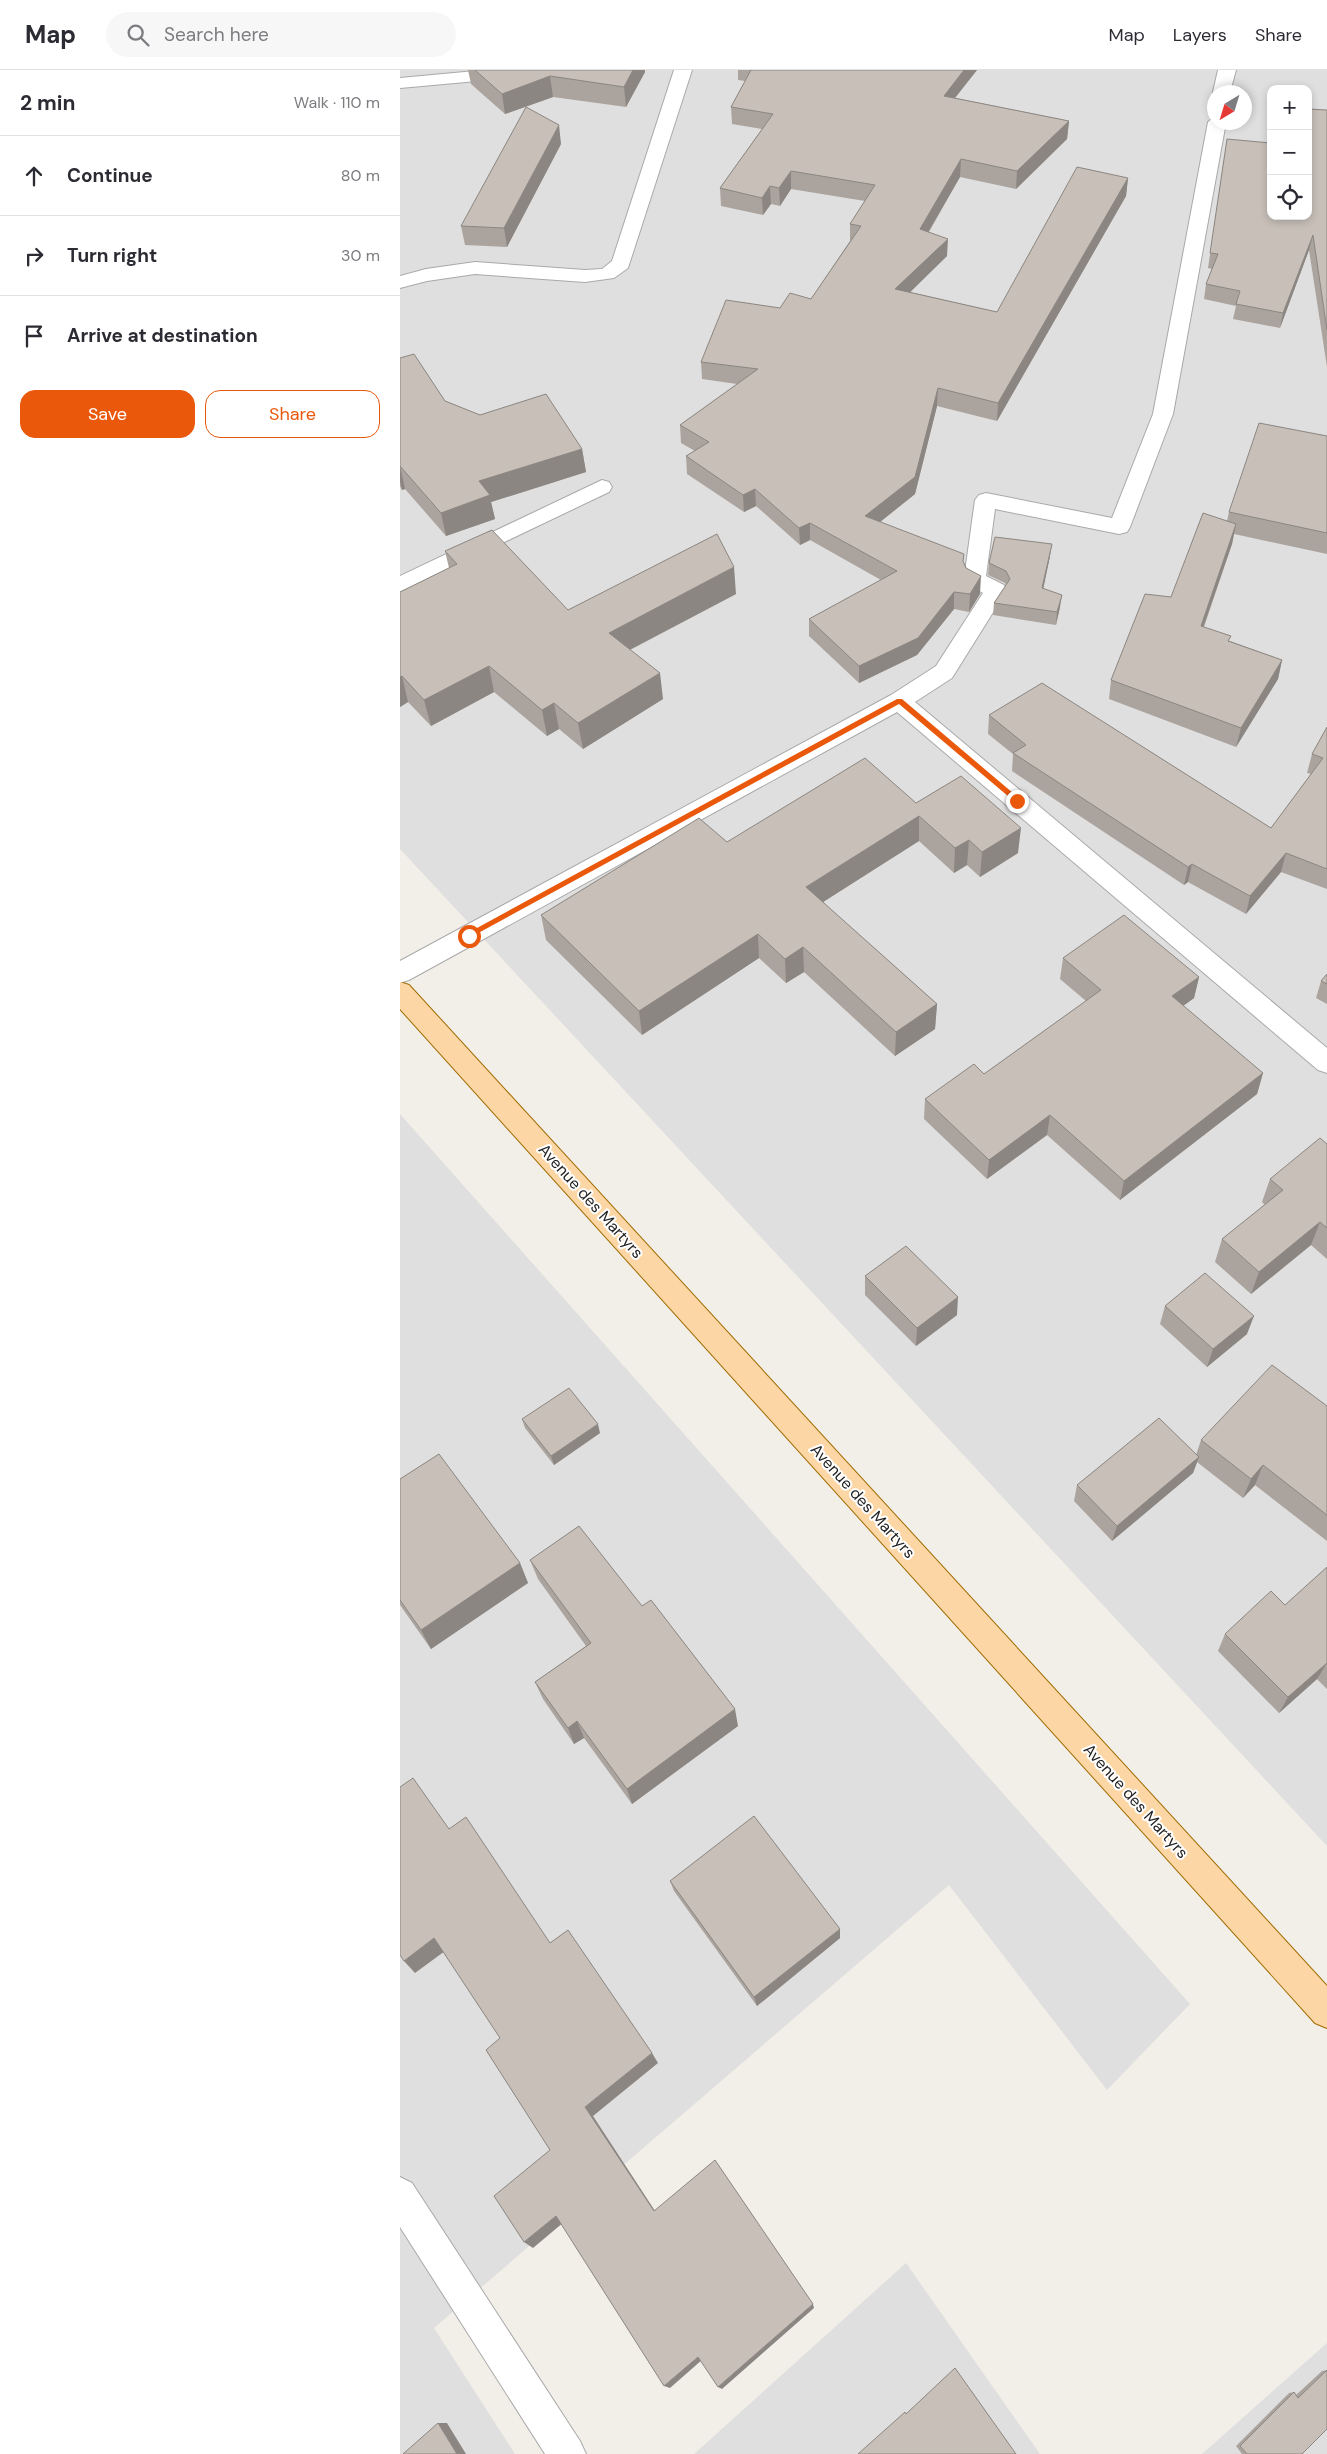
<!DOCTYPE html>
<html lang="en">
<head>
<meta charset="utf-8">
<style>
	:root { --surface:#fff; --page:#f7f7f7; --text:#2b2b33; --muted:#7c7c81; --line:#e1e1e2; --accent:#ea580c }
	body { margin:0; font-family:"DM Sans",sans-serif; background:var(--page); color:var(--text) }
	.controls { position:absolute; right:15px; top:15px; display:grid; overflow:hidden; border-radius:10px; box-shadow:0 2px 8px #0003 }
	.controls button { width:45px; height:45px; display:grid; place-items:center; padding:0; border:0; border-bottom:1px solid var(--line); background:var(--surface); color:var(--text); font:25px sans-serif }
	.compass { position:absolute; left:807px; top:15px; width:45px; height:45px; border-radius:50%; background:var(--surface); box-shadow:0 2px 8px #0003; rotate:218deg }
	.stop { position:absolute; width:15px; height:15px; margin:-11px; border:4px solid #ea580c; border-radius:50%; background:#fff }
	.stop.end { background:#ea580c; border-color:#fff; box-shadow:0 1px 5px #0008 }
	.list { margin:0; padding:0; list-style:none }
	h2 { display:flex; justify-content:space-between; align-items:center; height:65px; margin:0; padding:0 20px; font-size:21px }
	h2 small { font-size:16px; font-weight:400; color:var(--muted) }
	.list li { display:grid; grid-template-columns:32px 1fr auto; gap:15px; align-items:center; box-sizing:border-box; height:80px; padding:0 20px; border-top:1px solid var(--line) }
	.list b { display:block; font-size:19px; white-space:nowrap }
	.list em { font-size:16px; font-style:normal; color:var(--muted) }
	.actions { display:flex; gap:10px; padding:15px 20px }
	.actions a { flex:1; padding:11px 0; border:1px solid var(--accent); border-radius:15px; text-align:center; font-size:18px; color:var(--accent) }
	.actions .main { background:var(--accent); color:#fff }
	.icon { flex:none; width:28px; height:28px; fill:none; stroke:currentColor; stroke-width:2; stroke-linecap:round; stroke-linejoin:round }
	.map { position:relative; flex:none; width:927px; height:2384px; overflow:hidden }
	header { display:flex; align-items:center; gap:30px; box-sizing:border-box; height:70px; padding:0 25px; background:var(--surface); border-bottom:1px solid var(--line) }
	header strong { font-size:24px }
	nav { display:flex; gap:28px; margin-inline-start:auto; font-size:18px }
	.search { width:350px; height:45px; background:var(--page); display:flex; align-items:center; gap:12px; box-sizing:border-box; padding:0 18px; border-radius:28px; color:var(--muted); font-size:19px }
	main { display:flex }
	aside { flex:1; background:var(--surface) }
	.map>svg:first-child { display:block }
	.residential { fill:#e0dfdf; fill-rule:evenodd }
	.lines { fill:none; stroke-linecap:round; stroke-linejoin:round }
	.minor-casing { stroke:#a9a9a9; stroke-width:2 }
	.major-casing { stroke:#a06b00; stroke-width:2 }
	.minor { fill:#fff; fill-rule:evenodd }
	.major { fill:#fcd6a4; fill-rule:evenodd }
	.wall { fill:#aba49e }
	.shaded-wall { fill:#8b8681 }
	.building { fill:#c7bfb8; stroke:#8b8681 }
	.route { fill:#ea580c }
	.labels { text-anchor:middle; dominant-baseline:central; stroke-width:4; stroke-linejoin:round; paint-order:stroke }
	.street-label { font-size:16px; fill:#222; stroke:#fff }
</style>
</head>
<body>
<header>
<strong>Map</strong>
<div class="search"><svg class="icon" aria-label="search" viewBox="0 0 24 24"><circle cx="10" cy="10" r="6"/><path d="M15 15l6 6"/></svg>Search here</div>
<nav><a>Map</a><a>Layers</a><a>Share</a></nav>
</header>
<main>
<aside>
<h2>2 min<small>Walk · 110 m</small></h2>
<ul class="list">
<li><svg class="icon" aria-label="ahead" viewBox="0 0 24 24"><path d="M12 20V5M6 11l6-6 6 6"/></svg><div><b>Continue</b></div><em>80 m</em></li>
<li><svg class="icon" aria-label="right" viewBox="0 0 24 24"><path d="M7 20v-9h11M14 6l5 5-5 5"/></svg><div><b>Turn right</b></div><em>30 m</em></li>
<li><svg class="icon" aria-label="arrive" viewBox="0 0 24 24"><path d="M6 21V4h12l-3 4 3 4H6"/></svg><div><b>Arrive at destination</b></div></li>
</ul>
<div class="actions"><a class="main">Save</a><a>Share</a></div>
</aside>
<div class="map">
<svg width="927" height="2384" viewBox="0 0 927 2384">
	<rect width="100%" height="100%" fill="#f2efe9"/>
	<!-- residential -->
	<path class="residential" d="M0,0H927V1776L0,779ZM871,19H908V146H871ZM814,22H844V52H814Z
		M0,1044L790,1934L707,2020L549,1815L34,2258L115,2384H0Z
		M506,2193L640,2384H294Z
		M927,2273V2384H802Z"/>
	<g class="lines">
		<!-- minor casing -->
		<g class="minor-casing">
			<path id="minor" d="M86,0H153L150,4L144,5L0,18V8Z
				M274,0H292L228,198L214,208L185,212L75,204L27,211L0,218V206L26,199L75,192L185,200L202,199L212,191Z
				M818,0H836L830,22L814,24L813,22Z
				M814,47V52H826L773,344L730,457L727,462L719,464L595,439L586,506L604,515L607,520L552,608L515,632L927,978V1003L918,1000L497,642L9,910L0,913V891L491,625L536,596L583,523L567,514L564,509L575,430L579,425L586,423L712,448L753,344L808,52Z
				M202,410L209,412L212,417L209,422L0,522V506Z
				M0,2107L12,2113L180,2371L186,2384H145L0,2157Z"/>
		</g>
		<!-- major casing -->
		<g class="major-casing">
			<path id="major" d="M0,912L9,915L927,1916V1958L915,1953L0,939Z"/>
		</g>
		<!-- minor -->
		<use href="#minor" class="minor"/>
		<!-- major -->
		<use href="#major" class="major"/>
	</g>
	<!-- wall -->
	<path class="wall" d="M68,0H245V2L226,37L153,27L105,44L71,14Z
		M338,0H577L555,28L669,51L667,69L616,119L560,107L529,162L547,186L510,222L597,242L728,108L726,126L597,351L537,336L515,424L480,452L564,493L580,524L569,542L554,539L517,585L459,613L409,566V549L481,510L410,470L400,475L356,436L344,442L287,404L286,386L295,381L281,373L280,355L337,314L302,309L301,292L380,238L411,229L450,171V154L465,131L391,119L380,136L371,134L363,145L321,136L320,118L362,59L332,54L331,37L345,11L338,10Z
		M908,40H927V297L909,180L880,258L833,249L836,236L804,229L806,214L812,199L808,198L827,69L908,146Z
		M161,74L107,177L65,175L61,156Z
		M0,288L45,331L80,345L182,379L186,402L91,432L95,449L46,466L5,419L2,420L0,416Z
		M927,366V484L834,464L832,474L804,557L830,571L882,590L878,609L836,677L709,629L711,610L771,527L827,451L829,442Z
		M45,481L168,540L336,524L230,580L263,629L183,679L159,659L147,666L94,622L31,656L8,632L0,637V522L49,498Z
		M650,486L643,518L660,537L656,555L593,545L594,533L606,515L605,513L588,505L589,493Z
		M589,645L871,758L911,704L907,703L912,684L927,657V819L881,802L846,844L788,812L784,815L612,701L613,684L588,664Z
		M516,733L618,783L580,807L567,795L554,803L519,771L422,832L537,934L535,959L495,986L404,902L386,913L359,888L242,965L146,870L141,845L327,772Z
		M663,888L799,907L794,928L783,936L863,1003L857,1024L720,1130L647,1065L587,1109L524,1049L525,1029L584,1004L686,931L660,909Z
		M927,904V934L916,928L921,911Z
		M927,1074V1189L911,1175L851,1224L815,1192L822,1169L865,1135L862,1132L870,1109Z
		M465,1206L557,1245L516,1276L465,1225Z
		M765,1236L847,1264L807,1297L760,1254Z
		M927,1336V1471L855,1415L843,1428L797,1392L793,1403L712,1471L674,1431L677,1415L796,1385L801,1370Z
		M122,1349L200,1363L154,1395L125,1358Z
		M0,1409L120,1493L128,1513L31,1579L0,1535Z
		M130,1490L338,1656L232,1734L184,1668L174,1674L143,1629L135,1612L186,1576L138,1509Z
		M927,1497V1619L917,1609L879,1643L818,1581L825,1564L885,1535Z
		M270,1811L440,1859V1868L357,1936L274,1821Z
		M927,2300L902,2384H842L836,2376L889,2323L894,2322L896,2325L922,2301Z"/>
	<!-- shaded-wall -->
	<path class="shaded-wall" d="M233,0H245V2L226,37L224,17Z
		M564,0H577L543,43L544,26Z
		M150,6L153,27L105,44L102,24Z
		M669,51L667,69L616,119L617,101Z
		M159,55L161,74L107,177L104,158Z
		M561,89L560,107L520,176V159Z
		M391,101V119L380,136L379,118Z
		M728,108L726,126L597,351L598,333Z
		M370,116L371,134L363,145L362,128Z
		M913,165L909,180L880,258L883,243Z
		M548,169L547,186L495,237V219Z
		M538,318L537,336L515,424L465,464V446Z
		M182,379L186,402L91,432L95,449L46,466L41,443L79,411Z
		M0,396L5,419L2,420L0,411Z
		M355,419L356,436L344,442L343,425Z
		M410,453V470L400,475L399,458Z
		M836,454L832,474L797,575L801,556Z
		M652,474L650,486L641,530L642,518Z
		M334,497L336,524L212,589L209,563Z
		M581,506L580,524L569,542L570,524Z
		M554,522V539L517,585L459,613V596Z
		M662,525L660,537L656,555L657,542Z
		M882,590L878,609L836,677L841,658Z
		M89,596L94,622L31,656L24,630Z
		M260,603L263,629L183,679L178,653Z
		M2,606L8,632L0,637V607Z
		M154,633L159,659L147,666L142,640Z
		M519,746V771L406,843V817Z
		M621,758L618,783L580,807L582,782Z
		M569,770L567,795L554,803L555,778Z
		M886,783L881,802L846,844L850,826Z
		M792,794L788,812L784,815L788,797Z
		M358,864L359,888L242,965L239,941Z
		M403,877L404,902L386,913L385,889Z
		M799,907L794,928L768,947L772,926Z
		M537,934L535,959L495,986L496,962Z
		M863,1003L857,1024L720,1130L724,1111Z
		M650,1045L647,1065L587,1109L589,1090Z
		M920,1152L911,1175L851,1224L859,1202Z
		M558,1227L557,1245L516,1276L517,1258Z
		M854,1246L847,1264L807,1297L813,1279Z
		M198,1354L200,1363L154,1395L151,1386Z
		M799,1387L793,1403L712,1471L717,1456Z
		M863,1395L855,1415L843,1428L851,1409Z
		M120,1493L128,1513L31,1579L21,1560Z
		M927,1593L917,1609L879,1643L888,1627Z
		M335,1639L338,1656L232,1734L227,1719Z
		M177,1651L184,1668L174,1674L168,1658Z
		M440,1859V1868L357,1936L354,1927Z
		M34,1868L45,1881L15,1903L4,1891Z
		M252,1983L258,1993L193,2046L259,2147L254,2141L185,2037Z
		M156,2146L164,2152L133,2178L124,2172Z
		M413,2234L414,2238L322,2319L318,2317Z
		M298,2287L303,2289L270,2318L264,2316Z
		M38,2353H47L66,2384H57Z"/>
	<!-- building -->
	<path class="building" d="M75,0H233L224,17L150,6L102,24Z
		M351,0H564L544,26L669,51L617,101L561,89L520,159L548,169L495,219L597,242L677,97L728,108L598,333L538,318L515,407L465,446L564,484L563,491L566,498L581,506L570,524L554,522L518,568L459,596L409,549L497,501L410,453L399,458L355,419L343,425L286,386L309,372L280,355L358,299L301,292L326,230L380,238L390,223L411,229L461,156L450,154L475,115L391,101L379,118L370,116L362,128L320,118L373,44L331,37Z
		M126,37L159,55L104,158L61,156Z
		M908,39L927,40V260L913,165L883,243L836,234L840,221L806,214L818,184L810,183L827,69L871,73V146H908V76H909Z
		M14,284L45,331L80,345L146,324L182,379L79,411L90,425L41,443L0,396V288Z
		M859,353L927,366V463L829,442Z
		M803,443L836,454L801,556L831,566L828,571L882,590L841,658L711,610L745,524L771,527Z
		M92,460L168,540L317,464L334,497L209,563L260,603L178,653L154,633L142,640L89,596L24,630L2,606L0,607V522L57,494L45,481Z
		M595,467L652,474L642,518L662,525L657,542L594,533L610,509L606,501L589,493Z
		M642,613L871,758L923,688L912,684L927,657V799L886,783L850,826L792,794L788,797L613,683L626,675L589,645Z
		M465,688L516,733L561,706L621,758L582,782L569,770L555,778L519,746L406,817L537,934L496,962L403,877L385,889L358,864L239,941L141,845L299,748L327,772Z
		M724,845L799,907L772,926L863,1003L724,1111L650,1045L589,1090L525,1029L574,994L584,1004L701,920L663,888Z
		M927,904V914L921,911Z
		M920,1068L927,1074V1158L920,1152L859,1202L822,1169L883,1120L870,1109Z
		M506,1176L558,1227L517,1258L465,1206Z
		M805,1203L854,1246L813,1279L765,1236Z
		M872,1295L927,1336V1445L863,1395L851,1409L801,1370Z
		M169,1318L198,1354L151,1386L122,1349Z
		M759,1348L799,1387L717,1456L677,1415Z
		M39,1384L120,1493L21,1560L0,1530V1409Z
		M179,1456L242,1536L251,1530L335,1639L227,1719L177,1651L168,1658L135,1612L191,1573L130,1490Z
		M927,1497V1593L888,1627L825,1564L871,1521L885,1535Z
		M13,1708L49,1759L66,1747L150,1873L168,1860L252,1983L185,2037L254,2141L315,2090L413,2234L318,2317L298,2287L264,2316L156,2146L124,2172L94,2126L150,2080L86,1980L100,1968L34,1868L4,1891L0,1885V1717Z
		M354,1746L440,1859L354,1927L270,1811Z
		M555,2298L616,2384H458L505,2342L506,2344Z
		M927,2300V2359L902,2384H847L840,2376L894,2322L898,2328Z
		M38,2353L57,2384H3Z"/>
	<!-- route -->
	<path class="route" d="M497,629H502L620,729V732H615L499,634L71,867H66V864Z"/>
	<g class="labels">
		<!-- street labels -->
		<g class="street-label">
			<text transform="translate(191 1131) rotate(48)">Avenue des Martyrs</text>
			<text transform="translate(463 1431) rotate(48)">Avenue des Martyrs</text>
			<text transform="translate(736 1731) rotate(48)">Avenue des Martyrs</text>
		</g>
	</g>
</svg>
<div class="controls">
<button>+</button>
<button>−</button>
<button><svg class="icon" aria-label="locate" viewBox="0 0 24 24"><circle cx="12" cy="12" r="6"/><path d="M12 2v4M12 18v4M2 12h4M18 12h4"/></svg></button>
</div>
<svg class="compass" viewBox="-18 -18 36 36"><path d="M0-13l5 13h-10z" fill="#e53935"/><path d="M0 13l5-13h-10z" fill="#7c7c81"/></svg>
<div class="stop" style="left:69px;top:866px"></div>
<div class="stop end" style="left:617px;top:731px"></div>
</div>
</main>
</body>
</html>
